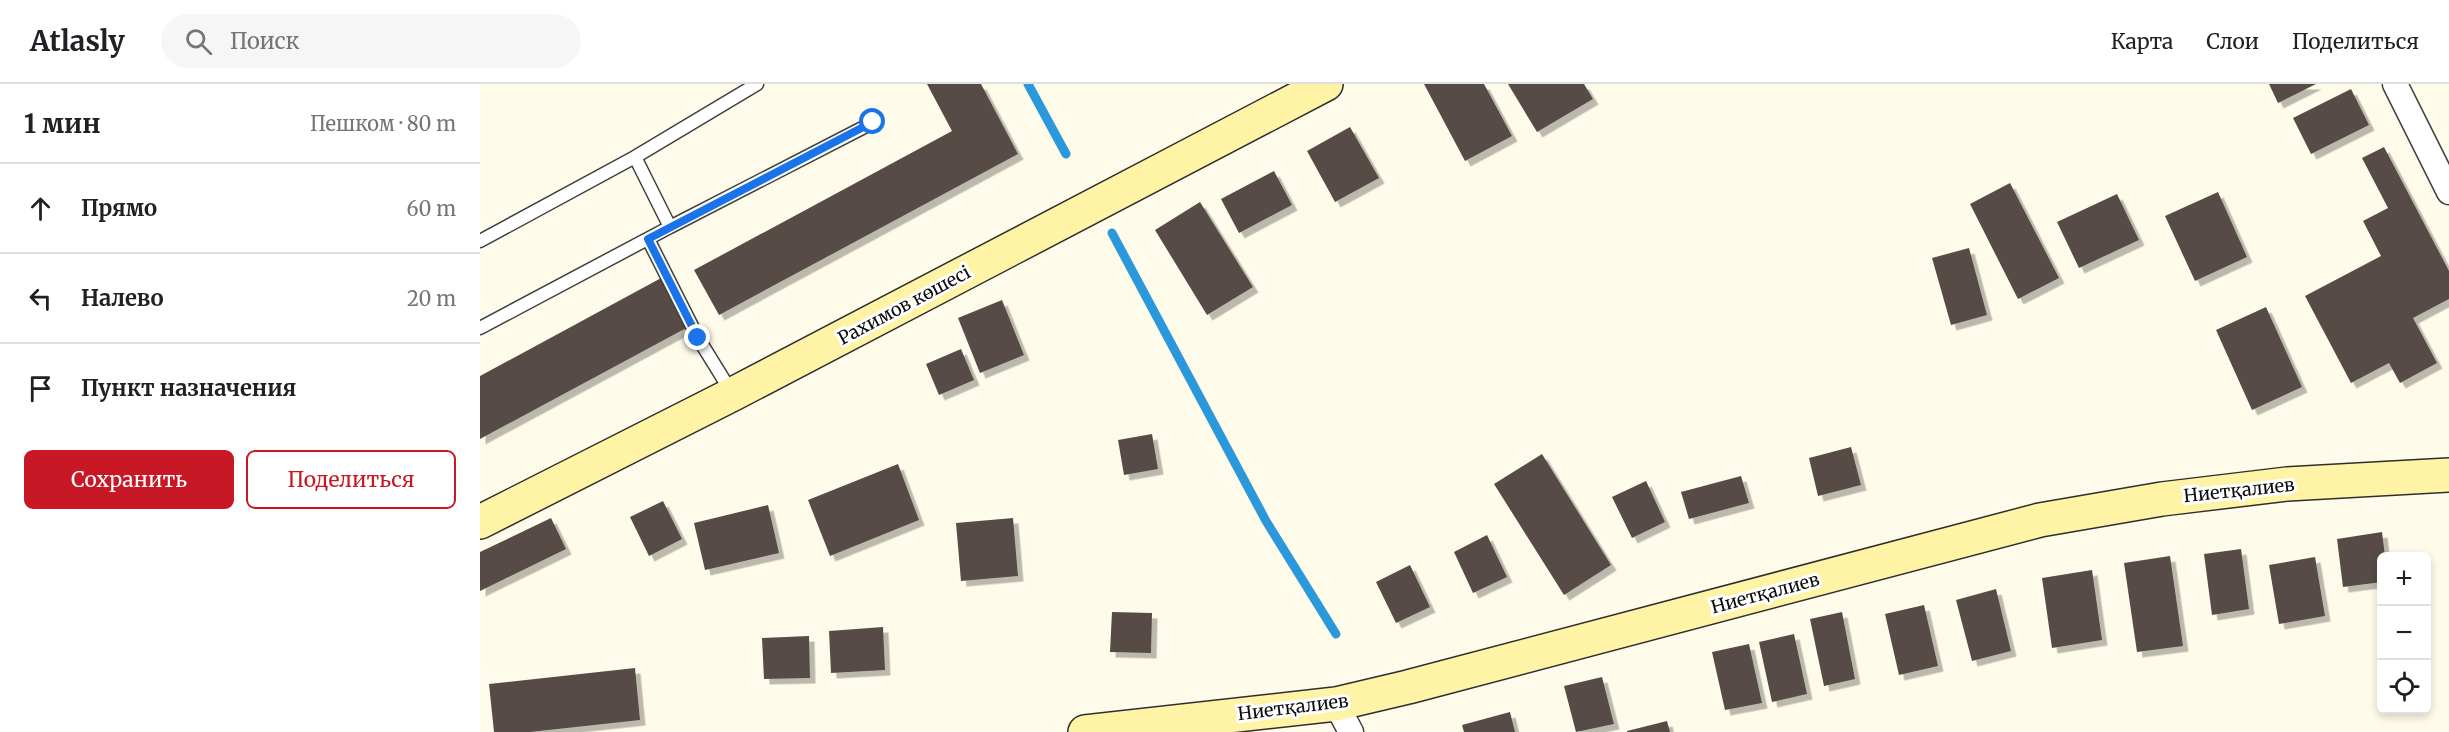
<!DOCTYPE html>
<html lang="ru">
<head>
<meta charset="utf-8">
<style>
	:root { --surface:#fff; --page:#f6f6f6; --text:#202124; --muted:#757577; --line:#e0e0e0; --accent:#c81825 }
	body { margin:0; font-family:Merriweather,serif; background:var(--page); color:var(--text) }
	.controls { position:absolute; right:18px; bottom:18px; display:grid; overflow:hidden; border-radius:9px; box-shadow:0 3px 9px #0003 }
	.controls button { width:54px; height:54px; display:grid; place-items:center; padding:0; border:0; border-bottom:2px solid var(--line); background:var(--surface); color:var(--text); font:30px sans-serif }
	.stop { position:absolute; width:18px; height:18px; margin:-14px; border:4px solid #1a73e8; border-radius:50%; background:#fff }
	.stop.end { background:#1a73e8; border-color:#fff; box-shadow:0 2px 6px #0008 }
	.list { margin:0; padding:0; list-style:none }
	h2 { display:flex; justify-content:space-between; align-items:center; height:78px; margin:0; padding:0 24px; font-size:26px }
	h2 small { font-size:20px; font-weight:400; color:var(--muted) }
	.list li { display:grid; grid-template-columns:39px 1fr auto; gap:18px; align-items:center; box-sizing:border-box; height:90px; padding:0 24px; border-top:2px solid var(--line) }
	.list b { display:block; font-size:22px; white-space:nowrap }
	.list em { font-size:20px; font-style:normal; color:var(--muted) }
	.actions { display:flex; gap:12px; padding:18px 24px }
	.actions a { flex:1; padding:14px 0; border:2px solid var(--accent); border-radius:9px; text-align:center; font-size:21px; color:var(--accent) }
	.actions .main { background:var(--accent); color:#fff }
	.icon { flex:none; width:33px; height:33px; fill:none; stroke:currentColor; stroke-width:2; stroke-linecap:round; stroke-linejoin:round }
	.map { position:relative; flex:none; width:1969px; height:648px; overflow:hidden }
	header { display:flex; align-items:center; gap:36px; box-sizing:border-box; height:84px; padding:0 30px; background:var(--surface); border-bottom:2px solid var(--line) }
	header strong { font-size:28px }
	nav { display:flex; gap:33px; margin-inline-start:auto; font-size:21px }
	.search { width:420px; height:54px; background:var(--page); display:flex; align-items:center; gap:15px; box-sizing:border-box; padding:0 21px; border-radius:33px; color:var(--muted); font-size:22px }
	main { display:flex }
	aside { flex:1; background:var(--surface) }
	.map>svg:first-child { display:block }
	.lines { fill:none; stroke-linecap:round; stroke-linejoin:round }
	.stream { stroke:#2a98da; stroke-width:9 }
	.building { fill:#564c47; filter:url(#shadow) }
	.lane-casing { stroke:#3f3f3f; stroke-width:15 }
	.street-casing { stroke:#3f3f3f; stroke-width:27 }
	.secondary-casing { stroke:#2e2e2e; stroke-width:36 }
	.lane { stroke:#fff; stroke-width:12 }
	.street { stroke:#fff; stroke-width:24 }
	.secondary { stroke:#fff3a6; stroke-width:33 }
	.route { stroke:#1a73e8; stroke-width:8 }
	.labels { text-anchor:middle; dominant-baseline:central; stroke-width:6; stroke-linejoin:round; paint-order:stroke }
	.street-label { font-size:18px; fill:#0c0c0c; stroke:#fff }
</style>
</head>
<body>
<header>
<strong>Atlasly</strong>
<div class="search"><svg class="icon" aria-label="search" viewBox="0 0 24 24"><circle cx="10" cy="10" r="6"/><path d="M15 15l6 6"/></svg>Поиск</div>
<nav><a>Карта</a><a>Слои</a><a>Поделиться</a></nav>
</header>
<main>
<aside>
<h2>1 мин<small>Пешком · 80 m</small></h2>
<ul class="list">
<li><svg class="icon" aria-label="ahead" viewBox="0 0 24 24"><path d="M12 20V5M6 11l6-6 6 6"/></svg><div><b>Прямо</b></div><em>60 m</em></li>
<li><svg class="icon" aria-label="left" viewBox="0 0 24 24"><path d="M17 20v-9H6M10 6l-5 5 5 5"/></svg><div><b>Налево</b></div><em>20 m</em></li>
<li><svg class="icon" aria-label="arrive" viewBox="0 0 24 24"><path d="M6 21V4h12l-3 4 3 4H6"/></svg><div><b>Пункт назначения</b></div></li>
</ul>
<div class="actions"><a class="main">Сохранить</a><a>Поделиться</a></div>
</aside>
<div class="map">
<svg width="1969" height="648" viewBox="0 0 1969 648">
	<defs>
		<filter id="shadow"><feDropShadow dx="5.5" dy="5.5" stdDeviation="0" flood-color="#0004"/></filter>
	</defs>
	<rect width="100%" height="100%" fill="#fffbeb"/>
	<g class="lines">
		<!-- stream -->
		<path class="stream" d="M548,0L586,70
			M632,149L786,437L856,550"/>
	</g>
	<!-- building -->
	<path class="building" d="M447,0H501L538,70L239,231L214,186L472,47Z
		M944,0H1004L1032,52L985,77Z
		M1028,0H1104L1113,15L1057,48Z
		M1789,0H1836L1798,19Z
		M1871,5L1889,41L1831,70L1813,34Z
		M870,43L899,94L855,118L827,67Z
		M1904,63L1969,187V215L1933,234L1957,279L1920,299L1909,279L1871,299L1825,212L1901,172L1883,137L1908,124L1882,74Z
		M794,87L812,121L759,149L741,115Z
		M1530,99L1579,194L1538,215L1490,120Z
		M1738,108L1767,173L1715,197L1685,132Z
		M1637,110L1659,156L1599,184L1577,138Z
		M720,118L773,203L727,231L675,146Z
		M1489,164L1507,231L1471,241L1452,174Z
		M183,193L210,242L0,355V292Z
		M522,216L544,271L500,289L478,234Z
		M1786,223L1822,303L1772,326L1736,246Z
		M481,265L494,296L459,311L446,280Z
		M672,350L678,385L644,391L638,356Z
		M1371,363L1381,401L1338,412L1329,374Z
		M1062,370L1131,481L1084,511L1014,400Z
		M418,380L439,436L350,472L328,416Z
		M1261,392L1269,419L1209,435L1201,408Z
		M1166,397L1185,438L1152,454L1132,413Z
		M183,417L202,455L169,472L150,433Z
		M288,421L299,469L225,486L214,439Z
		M71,434L86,465L0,507V468Z
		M533,434L538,492L481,497L476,439Z
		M1902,448L1905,472H1902V498L1863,503L1857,455Z
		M1007,451L1027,493L993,509L974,468Z
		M1761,465L1769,525L1732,531L1724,470Z
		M1690,472L1703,562L1657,568L1644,479Z
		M1835,473L1845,532L1799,540L1789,481Z
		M930,481L950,523L916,539L896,498Z
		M1612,486L1622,556L1572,564L1562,494Z
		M1516,505L1531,567L1492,577L1476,516Z
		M1444,521L1458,582L1419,591L1405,530Z
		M632,528L672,529L671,569L630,568Z
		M1362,528L1375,595L1344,602L1330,535Z
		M403,543L405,586L351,589L349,547Z
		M1314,550L1327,610L1292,618L1279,558Z
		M329,552L330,594L284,595L282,554Z
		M1269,560L1282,619L1245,626L1232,568Z
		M155,584L160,636L50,648H14L9,600Z
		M1122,593L1134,640L1096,648L1084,602Z
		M1030,628L1035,648H984L982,641Z
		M1187,637L1190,648H1147V647Z"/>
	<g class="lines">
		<!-- lane casing -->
		<g class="lane-casing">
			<path id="lane" d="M155,73L190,143L394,38
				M168,155L218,254L252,309
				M0,157L155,73L277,0
				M0,244L190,143"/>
		</g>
		<!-- street casing -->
		<g class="street-casing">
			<path id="street" d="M1915,0L1969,108
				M856,620L871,648"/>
		</g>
		<!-- secondary casing -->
		<g class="secondary-casing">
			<path id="secondary" d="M0,438L253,310L846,0
				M605,648L856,620L928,603L1560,436L1682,415L1807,400L1969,391"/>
		</g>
		<!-- lane -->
		<use href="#lane" class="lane"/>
		<!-- street -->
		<use href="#street" class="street"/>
		<!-- secondary -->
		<use href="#secondary" class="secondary"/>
	</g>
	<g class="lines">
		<!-- route -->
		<path class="route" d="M218,254L168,155L393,38"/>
	</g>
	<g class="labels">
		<!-- street labels -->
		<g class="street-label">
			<text transform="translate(424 221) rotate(-28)">Рахимов көшесі</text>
			<text transform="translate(1759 406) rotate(-6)">Ниетқалиев</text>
			<text transform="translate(1285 509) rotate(-15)">Ниетқалиев</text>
			<text transform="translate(813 623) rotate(-7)">Ниетқалиев</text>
		</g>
	</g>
</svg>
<div class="controls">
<button>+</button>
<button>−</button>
<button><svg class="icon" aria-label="locate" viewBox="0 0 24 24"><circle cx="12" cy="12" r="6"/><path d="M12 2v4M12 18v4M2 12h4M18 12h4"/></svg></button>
</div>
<div class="stop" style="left:393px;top:38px"></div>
<div class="stop end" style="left:218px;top:254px"></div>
</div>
</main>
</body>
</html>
